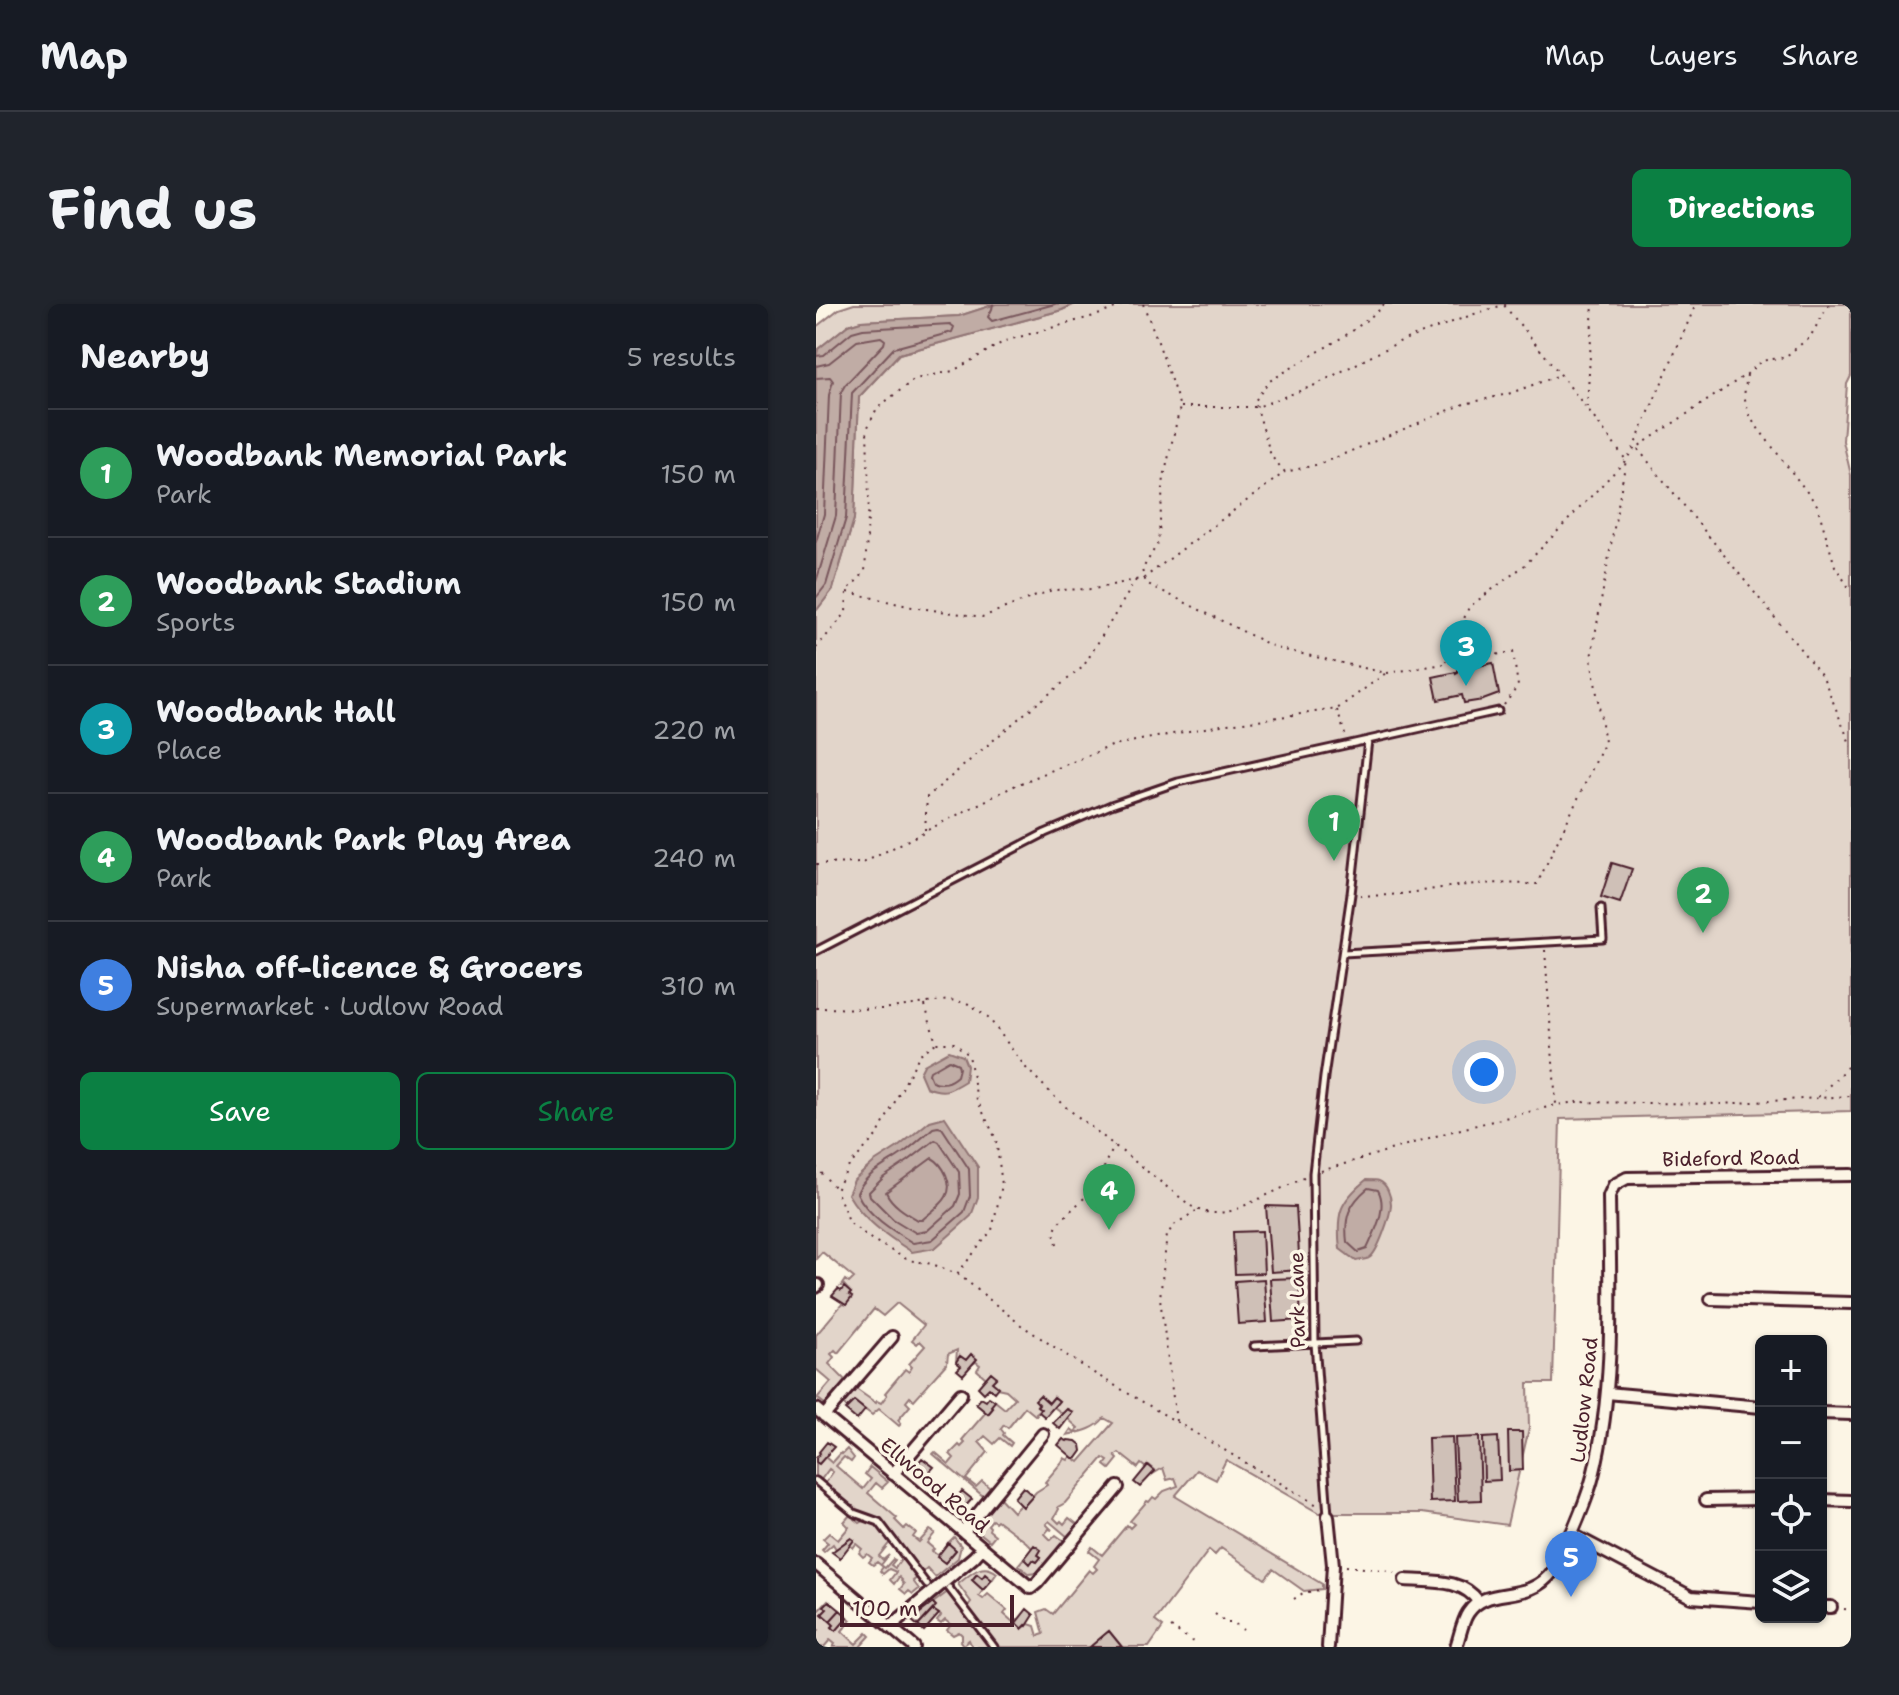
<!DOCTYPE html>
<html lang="en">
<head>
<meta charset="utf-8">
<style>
	:root { --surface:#171b24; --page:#20242c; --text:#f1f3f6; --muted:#9ea1a6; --line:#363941; --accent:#0b8043 }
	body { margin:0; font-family:"Shantell Sans",sans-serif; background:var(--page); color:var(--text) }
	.controls { position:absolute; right:24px; bottom:24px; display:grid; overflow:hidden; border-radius:12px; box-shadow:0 2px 6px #0004 }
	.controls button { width:72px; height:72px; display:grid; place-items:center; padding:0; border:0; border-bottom:2px solid var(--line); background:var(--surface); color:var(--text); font:40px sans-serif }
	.scale { position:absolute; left:24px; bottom:20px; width:174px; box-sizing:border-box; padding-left:8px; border:4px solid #4a1f2b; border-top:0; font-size:22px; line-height:28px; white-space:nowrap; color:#4a1f2b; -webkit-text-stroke:6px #fcf5e5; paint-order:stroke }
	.you { position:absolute; left:668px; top:768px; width:28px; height:28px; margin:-20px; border:6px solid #fff; border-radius:50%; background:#1a73e8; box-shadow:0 0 0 12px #1a73e833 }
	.badge { display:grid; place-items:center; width:52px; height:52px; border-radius:50%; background:var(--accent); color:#fff; font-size:26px; font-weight:700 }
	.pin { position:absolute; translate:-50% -66px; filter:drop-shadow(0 2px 4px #0008) }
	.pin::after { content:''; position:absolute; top:42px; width:28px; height:24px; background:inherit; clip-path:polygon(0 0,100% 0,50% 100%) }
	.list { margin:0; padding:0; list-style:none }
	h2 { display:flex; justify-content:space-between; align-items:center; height:104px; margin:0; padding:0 32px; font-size:34px }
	h2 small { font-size:26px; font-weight:400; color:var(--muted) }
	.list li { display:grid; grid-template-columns:52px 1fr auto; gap:24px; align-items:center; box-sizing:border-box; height:128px; padding:0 32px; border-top:2px solid var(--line) }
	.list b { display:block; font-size:30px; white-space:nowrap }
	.list p { margin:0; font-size:26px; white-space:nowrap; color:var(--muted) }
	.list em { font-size:26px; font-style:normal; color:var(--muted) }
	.actions { display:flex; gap:16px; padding:24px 32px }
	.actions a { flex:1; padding:18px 0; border:2px solid var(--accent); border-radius:12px; text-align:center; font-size:28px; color:var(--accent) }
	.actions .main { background:var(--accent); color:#fff }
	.icon { flex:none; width:44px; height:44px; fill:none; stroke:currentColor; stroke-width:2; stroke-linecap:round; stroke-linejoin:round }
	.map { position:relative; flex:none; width:1035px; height:1343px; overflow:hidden; border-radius:12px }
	header { display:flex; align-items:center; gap:48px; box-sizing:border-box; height:112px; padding:0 40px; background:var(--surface); border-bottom:2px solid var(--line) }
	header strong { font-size:38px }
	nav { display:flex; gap:44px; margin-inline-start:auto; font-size:28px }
	.intro { display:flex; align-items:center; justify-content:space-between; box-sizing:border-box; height:192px; padding:0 48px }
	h1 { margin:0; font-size:56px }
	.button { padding:20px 36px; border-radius:12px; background:var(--accent); color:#fff; font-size:28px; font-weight:700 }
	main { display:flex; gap:48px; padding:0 48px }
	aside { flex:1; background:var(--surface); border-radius:12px; box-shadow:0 2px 6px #0004 }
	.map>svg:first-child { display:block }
	.green { fill:#e2d5ca; stroke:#967a7a; stroke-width:2 }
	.water { fill:#c0aca5; stroke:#917474; stroke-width:2 }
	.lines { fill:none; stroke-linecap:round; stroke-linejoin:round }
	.shore { stroke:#79575c; stroke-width:2 }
	.building { fill:#cfc0b7; stroke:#4a1f2b; stroke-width:2 }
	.service-casing { stroke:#4a1f2b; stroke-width:11 }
	.minor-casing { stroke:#4a1f2b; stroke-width:16 }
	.path { stroke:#4a1f2b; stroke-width:2; stroke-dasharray:2 6; stroke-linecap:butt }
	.service { stroke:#fcf5e5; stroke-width:5 }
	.minor { stroke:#fcf5e5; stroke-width:10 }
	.labels { text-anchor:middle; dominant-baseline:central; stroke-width:7; stroke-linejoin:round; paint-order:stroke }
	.street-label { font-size:20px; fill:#4a1f2b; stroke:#fcf5e5 }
</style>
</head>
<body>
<header>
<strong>Map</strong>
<nav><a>Map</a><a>Layers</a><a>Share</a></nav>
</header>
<div class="intro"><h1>Find us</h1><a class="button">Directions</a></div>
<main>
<aside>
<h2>Nearby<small>5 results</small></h2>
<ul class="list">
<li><span class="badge" style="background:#2e9e5b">1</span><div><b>Woodbank Memorial Park</b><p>Park</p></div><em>150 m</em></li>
<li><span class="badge" style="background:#2e9e5b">2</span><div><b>Woodbank Stadium</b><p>Sports</p></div><em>150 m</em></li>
<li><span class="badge" style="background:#0f9aa8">3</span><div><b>Woodbank Hall</b><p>Place</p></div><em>220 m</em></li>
<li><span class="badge" style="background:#2e9e5b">4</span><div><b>Woodbank Park Play Area</b><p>Park</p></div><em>240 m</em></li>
<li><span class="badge" style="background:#3f7fe0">5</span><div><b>Nisha off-licence &amp; Grocers</b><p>Supermarket · Ludlow Road</p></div><em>310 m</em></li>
</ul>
<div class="actions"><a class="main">Save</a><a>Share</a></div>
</aside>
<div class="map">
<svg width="1035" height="1343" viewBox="0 0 1035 1343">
	<rect width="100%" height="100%" fill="#fcf5e5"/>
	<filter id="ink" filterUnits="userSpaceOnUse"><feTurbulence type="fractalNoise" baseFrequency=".0125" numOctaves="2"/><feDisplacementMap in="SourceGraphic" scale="16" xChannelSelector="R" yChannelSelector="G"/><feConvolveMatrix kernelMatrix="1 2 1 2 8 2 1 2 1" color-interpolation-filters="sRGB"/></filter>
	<g filter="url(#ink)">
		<!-- green -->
		<path class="green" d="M38,0H180L143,12L45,17L32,21L2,45L0,55V23L23,5Z
			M259,0H1035V72L1031,80L1027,137L1035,171V807L744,815L737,1079H712L713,1124L691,1221L606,1209H503L410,1156L400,1176L381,1166L359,1192L506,1280V1285L488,1287L457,1265L449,1275L405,1244L399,1251L393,1246L339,1317L347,1323L333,1343H306L293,1327L274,1343H181L151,1303L155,1298L142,1280C155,1270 166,1257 181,1269L176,1276L169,1271L166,1274L161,1270L156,1276L167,1286L163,1292L167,1295L172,1290L191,1306L188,1310L197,1318L201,1315L203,1316L200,1319L206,1325L213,1320L219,1322L222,1332L228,1330L222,1308L230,1305L237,1310L273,1266L277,1269L281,1265L278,1262L283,1255L273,1247L276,1243L286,1251L311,1221L314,1224L318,1220L314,1217L331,1197L333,1198L337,1193L340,1195L348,1187L362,1182L359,1174L351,1176L347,1164L337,1170L339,1166L333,1161L330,1164L325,1160L322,1164L303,1149L299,1152L302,1155L294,1165L289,1161L292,1157L287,1154L249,1199L242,1203L243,1205L238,1214L243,1219L245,1217L248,1220L253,1214L262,1221L252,1233L233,1217L230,1220L236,1226L233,1225L229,1230L235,1236L240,1231L248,1237L222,1269L213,1270L202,1261L208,1254L214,1259L217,1256L221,1258L225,1253L210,1238L181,1216L179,1218L176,1216L172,1221L174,1223L173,1226L179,1231L174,1237L158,1224L184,1194L197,1208L205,1200L208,1202L220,1188L231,1181L229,1178L246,1158L248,1154L252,1156L255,1152L263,1158L297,1119L288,1114C279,1126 264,1128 251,1131L255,1125L259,1128L262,1124L251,1114L256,1108L251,1105L247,1110L238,1103L243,1097L238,1093L233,1099L224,1092L221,1102L225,1105L220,1109L221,1111L220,1112L209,1103L192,1124L188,1121L185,1125L188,1129L187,1131L196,1139L194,1142L184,1134L178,1140L169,1132L163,1138L172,1148L150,1175L160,1183L166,1177L174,1184L167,1192L117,1150L119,1148L133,1160L138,1154L134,1150L143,1141L145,1143L149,1139L146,1136L170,1108L172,1110L177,1104L175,1102L179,1097L189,1105L199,1094L190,1086L181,1084L176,1078L180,1073L170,1074L161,1066L164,1061L160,1058L155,1061V1051L150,1056L144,1052L140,1058L141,1046L132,1050L131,1059L98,1096L94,1093L90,1098L94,1102L82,1116L85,1120L83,1122L63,1105L56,1111L38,1097L31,1104L27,1100L40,1085L60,1099L61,1097L65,1099L71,1091L69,1089L89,1065L93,1068L96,1063L93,1060L109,1042L104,1037L101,1040L96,1036L108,1021L81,999L67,1012L58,1005L22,1049L19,1046L15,1050L18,1053L13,1060L30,1077L10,1101L1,1094L15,1078L0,1065V1031L26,1000L30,1001L36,994L33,991L35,989L28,981L25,982L29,976L33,979L38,974L6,948L0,955V307L17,285L38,215L43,93L83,50L246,6Z
			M31,1145L38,1154L35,1158L28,1153L20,1162L47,1185L55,1175L49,1170L54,1163L72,1178L66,1184L60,1179L52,1189L81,1214L79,1216L88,1225L91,1222L100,1229L97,1233L103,1238L114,1226L119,1229L111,1239L118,1245L116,1247L121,1251L124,1250L122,1253L129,1259L140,1246L132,1239L138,1233L145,1242L142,1254L119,1273L111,1264L105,1269L64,1216L39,1206L13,1184L10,1178L17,1168L13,1165L4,1177L0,1174V1158L3,1160L9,1153L16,1159L25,1149L26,1150Z
			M34,1211L44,1219L51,1215L54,1219L58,1216L75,1237L63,1252L67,1256L73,1251L65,1261L69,1264L77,1255L79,1256L75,1261L79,1264L87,1253L102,1273L97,1277L103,1285L97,1290L93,1287L90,1290L84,1285L88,1280L85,1277L86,1276L83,1273L78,1280L74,1276L80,1268L73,1265L67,1270L64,1267L67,1263L61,1258L57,1261L53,1258L56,1254L51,1250L47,1253L43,1249L46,1245L40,1240L37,1244L34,1241L38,1236L35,1234L20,1245L17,1240L8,1248L6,1246L12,1239L7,1235L13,1229L22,1236L33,1223L28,1218Z
			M133,1287L175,1343H156L153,1336L147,1341L144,1337L146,1335V1331L143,1328L137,1331L131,1326L135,1321L129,1316L125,1320L121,1317L125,1312L116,1305L119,1302L117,1299Z
			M12,1296L13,1297L8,1302L11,1305L6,1310L18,1321L16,1323L19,1326L32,1313L35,1316L26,1327L40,1340L51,1329L54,1332L44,1343H17L19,1340L14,1336L8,1343H0L2,1341L0,1339V1330L3,1326L0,1324V1309Z"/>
		<!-- water -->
		<path class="water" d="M180,0H259L246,6L83,50L43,93L38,215L17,285L0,307V55L2,45L32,21L45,17L143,12Z
			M133,747L147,752L151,762L149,777C133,787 128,790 110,783L104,769L108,761Z
			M129,813L162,863V893L155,912L119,944L96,948C71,932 47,916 32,890L38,876L57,859L82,843L114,817Z
			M550,876C553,876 561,876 563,877C571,880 575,892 575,900C575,910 562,949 553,954C550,956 543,956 540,957L524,945C520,910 523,898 550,876Z"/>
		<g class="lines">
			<!-- shore -->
			<path class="shore" d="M177,0L176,5L172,13L176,17L239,0
				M0,52L8,51L36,28L47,25L134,20L138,23L136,28L78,44L36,89L30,214L10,281L0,294
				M0,62L13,59L41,37L65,33L69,36L68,40L29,81L25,88L20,212L0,278
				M0,74L14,73L17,77L13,91L8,210L0,238
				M133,756L142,760L143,764L141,772C133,779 126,781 116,777L113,770L114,767Z
				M122,823L126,824L153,865L154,892L148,908L116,936L97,939C77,927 51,911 41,889C49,870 70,861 86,850C97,842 107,833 117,824Z
				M119,836L123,838L143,868L144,890L139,902L111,927L100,929L77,915L54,892L53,888L68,873L92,857Z
				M116,854C127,860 138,880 130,893C125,902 113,909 106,916H102C90,909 76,901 70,888Z
				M552,884L562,886C572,904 559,927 551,945L542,948L531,938C528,913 533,900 552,884Z"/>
		</g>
		<!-- building -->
		<path class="building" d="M677,359L683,390L667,396L648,399L646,391L622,396L617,373L640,368V370L642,369V366Z
			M796,559L816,565L804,599L785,593Z
			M450,902L480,903L484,966L455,968Z
			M446,927L448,969L419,970L417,928Z
			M483,974L485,1016L457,1018L454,975Z
			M448,975L451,1018L422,1020L419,977Z
			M28,983L35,989L33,991L36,993L30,1001L16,992L22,985L25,987Z
			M155,1050L161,1055L147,1071L141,1066L145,1062L140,1058L144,1052L150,1056Z
			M175,1068L181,1073L176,1078L182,1083L178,1088L173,1084L168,1089L162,1083Z
			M224,1091L233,1099L238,1093L243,1097L229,1113L223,1108L225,1105L221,1102L223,1100L219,1096Z
			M173,1093L179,1097L175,1102L177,1104L172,1110L160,1100L165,1094L170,1097Z
			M38,1097L49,1106L41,1116L29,1106Z
			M251,1105L257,1108L244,1125L237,1119Z
			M692,1128H706L707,1166L693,1167Z
			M636,1133L639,1197L614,1198L612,1134Z
			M663,1133L665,1196L642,1197L639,1134Z
			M682,1133L684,1176L668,1177L667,1134Z
			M247,1135L251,1137L252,1136L260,1137L265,1141L266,1147L261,1154H257L242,1141Z
			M11,1138L18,1143L3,1160L0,1158V1154L4,1149L3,1148Z
			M106,1154L118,1163L109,1173L103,1168L106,1164L101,1160Z
			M332,1161L339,1167L324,1183L318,1178Z
			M207,1183L217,1192L207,1203L198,1194Z
			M146,1187L156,1195L147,1205L138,1197Z
			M35,1234L38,1236L24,1254L16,1248Z
			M132,1239L140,1246L129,1259L121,1253Z
			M218,1241L225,1246L222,1251L225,1253L221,1258L217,1256L214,1260L208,1254Z
			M161,1270L166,1274L169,1270L176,1276L167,1286L156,1276Z
			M13,1297L24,1306L14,1317L6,1310L11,1305L8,1302Z
			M117,1299L120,1302L102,1322L95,1316Z
			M211,1305L218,1311L211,1322L210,1321L206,1325L200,1319Z
			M24,1306L32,1313L20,1327L16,1323L18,1321L14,1317Z
			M117,1306L123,1310L108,1327L102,1322Z
			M293,1327L306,1343H274L288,1331Z"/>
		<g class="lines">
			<!-- service casing -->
			<g class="service-casing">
				<path id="service" d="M552,436L682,407
					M0,647L229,529L295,501L362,478L552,436L535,590L508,773L497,869L499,1039L512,1211
					M527,649L787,635L785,604
					M438,1042L540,1037
					M0,1177L38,1209L63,1218L111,1281
					M133,1284L178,1343"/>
			</g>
			<!-- minor casing -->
			<g class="minor-casing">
				<path id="minor" d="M0,983L2,981
					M895,995L1035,999
					M791,1089L945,1103
					M0,1105L215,1284L221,1279L302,1183
					M1005,1109L1035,1110
					M8,1112L76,1033
					M77,1170L145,1090
					M890,1196L945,1195
					M1005,1196L1035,1197
					M512,1212L517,1261L512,1343
					M148,1227L227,1130
					M755,1230L875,1293L945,1298
					M0,1260L98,1343
					M589,1276C616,1278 646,1274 663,1298
					M1005,1303H1015
					M74,1323L158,1253L166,1244
					M640,1343C644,1332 646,1318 652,1309C672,1279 711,1302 737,1267C745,1255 750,1242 756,1229C764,1210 772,1192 777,1172C800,1081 794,985 793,892L798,881L811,874L1035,871"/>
			</g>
			<!-- path -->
			<path class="path" d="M568,0L566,4L535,28L452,78L439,97L455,152L469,168L504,160L648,100L692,90L744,71
				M931,71L928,92L935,115L1001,201L1019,262L1035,287
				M365,103H441L497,82L585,37L661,9L691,0
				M771,103L777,0
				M822,145L1007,373L1035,442
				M817,146L931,70L945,57L969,53L994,33L1013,0
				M32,288L96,303L166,313L236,286L278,285L328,274L469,168
				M0,344L30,309L31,287L49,268L53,195L51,125L61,104L99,75L137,67L189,37L285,10L308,0
				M571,369L628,360
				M688,401L702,382L697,348L629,359L653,303L709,261L810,156L816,147L880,0
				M521,406L529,430
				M109,526L111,493L208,410L267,363L320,276
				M0,560L47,559L200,481L298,441L405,421L521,405L570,369L460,344L330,279L326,266L342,239L348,173L364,103L341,35L327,0
				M544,591C581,594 615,584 651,581C674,578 698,580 721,580L789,438L775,354L810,156L745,71L687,0
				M729,646L740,800
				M109,701L120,739H138L153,751L161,796L180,835L186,881L176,926L141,970L116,960L92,956L55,935L34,919L20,886L33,862L62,830L104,750L120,739
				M0,704L67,705L134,696L151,699L172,713L210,764L246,800L375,902C390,911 403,910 419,906L488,874
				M1002,793L1035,759
				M0,863L20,885
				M505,867L633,828L740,801L760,798L905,800L1035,792
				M241,940L238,928L243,918L286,877L289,859L299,842
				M142,970L205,1021L276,1068L503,1202
				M360,1117L344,994L351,931L358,921L380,907
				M530,1262L575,1267L578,1269
				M478,1295L487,1289L503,1286
				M1028,1305L1035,1306
				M399,1310L411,1319H418L427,1326
				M355,1323L377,1338"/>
			<!-- service -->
			<use href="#service" class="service"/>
			<!-- minor -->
			<use href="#minor" class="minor"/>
		</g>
	</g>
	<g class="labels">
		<!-- street labels -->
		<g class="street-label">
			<text transform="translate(915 854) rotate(-1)">Bideford Road</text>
			<text transform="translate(481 996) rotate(-91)">Park Lane</text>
			<text transform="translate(768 1096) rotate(-84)">Ludlow Road</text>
			<text transform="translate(119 1181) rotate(40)">Ellwood Road</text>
		</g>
	</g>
</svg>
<div class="controls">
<button>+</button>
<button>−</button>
<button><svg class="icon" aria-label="locate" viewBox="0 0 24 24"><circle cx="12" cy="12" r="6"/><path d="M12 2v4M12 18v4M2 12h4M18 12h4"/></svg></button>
<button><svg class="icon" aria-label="layers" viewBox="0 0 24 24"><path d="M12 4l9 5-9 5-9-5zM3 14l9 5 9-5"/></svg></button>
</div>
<div class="scale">100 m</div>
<div class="you"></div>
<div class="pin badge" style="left:518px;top:557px;background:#2e9e5b">1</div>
<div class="pin badge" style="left:887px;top:629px;background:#2e9e5b">2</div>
<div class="pin badge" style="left:650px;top:382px;background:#0f9aa8">3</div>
<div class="pin badge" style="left:293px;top:926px;background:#2e9e5b">4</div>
<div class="pin badge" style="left:755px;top:1293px;background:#3f7fe0">5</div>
</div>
</main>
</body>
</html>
